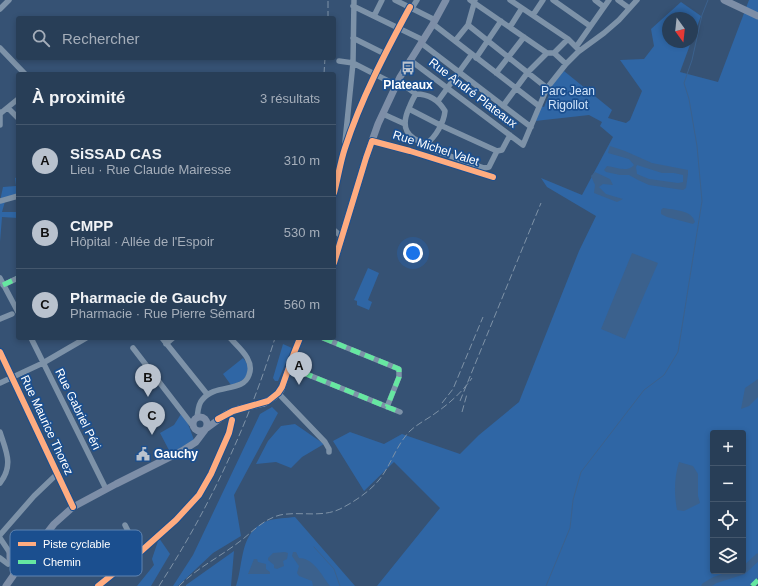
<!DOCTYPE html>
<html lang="fr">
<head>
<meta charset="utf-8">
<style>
	:root { --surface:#283e57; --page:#30455d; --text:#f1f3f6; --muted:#a5aeba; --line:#44576d; --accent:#b9c2ce }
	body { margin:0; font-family:Helvetica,sans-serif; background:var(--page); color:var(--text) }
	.controls { position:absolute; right:12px; bottom:12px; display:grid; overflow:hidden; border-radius:4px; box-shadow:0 2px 6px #0003 }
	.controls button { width:36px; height:36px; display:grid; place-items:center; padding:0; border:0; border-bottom:1px solid var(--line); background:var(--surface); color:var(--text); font:20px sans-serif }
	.compass { position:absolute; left:662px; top:12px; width:36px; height:36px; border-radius:50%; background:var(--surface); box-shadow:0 2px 6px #0003; rotate:165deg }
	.you { position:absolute; left:413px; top:253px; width:14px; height:14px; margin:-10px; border:3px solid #fff; border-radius:50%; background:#1a73e8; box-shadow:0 0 0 6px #1a73e833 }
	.badge { display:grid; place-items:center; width:26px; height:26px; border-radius:50%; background:var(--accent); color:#111; font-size:13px; font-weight:700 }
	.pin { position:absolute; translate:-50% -33px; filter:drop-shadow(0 1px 2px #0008) }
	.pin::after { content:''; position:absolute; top:21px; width:14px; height:12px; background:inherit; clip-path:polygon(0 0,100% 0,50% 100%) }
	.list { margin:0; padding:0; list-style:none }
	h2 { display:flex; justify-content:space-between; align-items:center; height:52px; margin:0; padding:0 16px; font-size:17px }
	h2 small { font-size:13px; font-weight:400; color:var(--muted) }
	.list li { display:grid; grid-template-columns:26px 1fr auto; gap:12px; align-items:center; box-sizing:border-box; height:72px; padding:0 16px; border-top:1px solid var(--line) }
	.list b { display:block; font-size:15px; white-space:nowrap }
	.list p { margin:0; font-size:13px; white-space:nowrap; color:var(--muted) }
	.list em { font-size:13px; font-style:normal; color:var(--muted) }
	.icon { flex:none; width:22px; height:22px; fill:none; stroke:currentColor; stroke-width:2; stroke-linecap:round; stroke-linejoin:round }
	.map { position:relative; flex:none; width:758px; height:586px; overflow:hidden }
	.search { position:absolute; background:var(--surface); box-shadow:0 2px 6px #0003; left:16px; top:16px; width:320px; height:44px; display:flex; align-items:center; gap:10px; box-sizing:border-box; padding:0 14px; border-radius:4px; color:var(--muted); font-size:15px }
	.panel { position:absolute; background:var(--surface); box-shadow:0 2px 6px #0003; left:16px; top:72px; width:320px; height:268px; border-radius:4px }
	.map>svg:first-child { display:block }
	.green { fill:#2f66a5; fill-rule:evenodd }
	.water { fill:#3b618d; fill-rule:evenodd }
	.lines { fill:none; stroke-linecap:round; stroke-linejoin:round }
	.stream { stroke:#3b618d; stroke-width:1 }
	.river { stroke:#3b618d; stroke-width:7 }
	.minor { stroke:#7d92a8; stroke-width:5.5 }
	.major { stroke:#7d8ea7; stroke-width:7 }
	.rail { stroke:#7e92a7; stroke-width:1; stroke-dasharray:7 3; stroke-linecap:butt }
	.major-bridge { stroke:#7d8ea7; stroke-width:7 }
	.quiet { stroke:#66e7a1; stroke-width:5; stroke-dasharray:10 5; stroke-linecap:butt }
	.cycleway-casing { stroke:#1b4f8f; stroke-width:8 }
	.cycleway { stroke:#ffac80; stroke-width:6 }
	.labels { text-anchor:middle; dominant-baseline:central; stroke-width:3.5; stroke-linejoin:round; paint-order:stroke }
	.poi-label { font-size:12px; font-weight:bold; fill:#fff; stroke:#1b4f8f }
	.park-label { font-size:12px; fill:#cfe3fa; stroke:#1b4f8f }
	.street-label { font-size:12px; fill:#fff; stroke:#1b4f8f }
	.key { fill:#1b4f8f; stroke:#5f84b1; stroke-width:1 }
	.key-label { font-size:11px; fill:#fff }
</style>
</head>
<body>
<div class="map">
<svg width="758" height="586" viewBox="0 0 758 586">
	<rect width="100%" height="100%" fill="#365274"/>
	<!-- green -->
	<path class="green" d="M749,0H758V578L750,586H377L440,508L394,462L364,491L333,441L350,432L384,444L402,434L460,454L479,435L519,402L579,251L596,216L547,187L541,178L582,195L613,137L600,126L602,122L589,115L535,121L541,106L544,107L552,88L551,86L564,71L612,110L608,118L626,123L630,120L642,91L620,60L644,59L654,46L651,29L681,2L701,16L692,40V18H668V42H691L680,72L718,82ZM713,433H743V571H713Z
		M18,177V194L6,198L2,212H18V218L2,217L0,242V201L3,187L16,186L15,178Z
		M368,268L379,273L368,300L372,302L369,310L357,305V301L354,300Z
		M283,344L292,348L278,381H275L273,378Z
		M243,358C255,372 246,381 231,385L223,374Z
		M272,407L278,413L234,495L241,536L213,553L178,586H173L193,555L260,414Z
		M181,414L187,421L194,440L171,454L160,433L174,425Z
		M295,424L324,444L302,457L291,468L276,462L256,464L268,441L281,426Z
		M295,517L355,586H236C244,563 239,532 267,521C276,518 287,518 295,517Z
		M159,538L170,554L151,586H137L154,565L152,559Z
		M234,551L231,586H186V585Z"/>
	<!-- water -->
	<path class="water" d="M610,146L625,151L652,163L688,170V174L686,188L683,190L649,185L638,180L629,175H620L606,172L604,170L607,166C616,167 627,173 634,165L629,159L608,153ZM637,165L662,173H674L683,175V182L678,183L649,179L637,174L636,167Z
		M595,172L610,179L613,185L603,184L599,187L606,194L623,199L617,202L594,193L595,185L591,176Z
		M663,208C674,210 692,210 695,222L693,224L667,217L661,214V210Z
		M632,253L658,263L625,339L601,329Z
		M758,379V397L749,406L741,409L745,388Z
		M679,462L693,466L698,474V496L700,503L684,511L677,510C674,493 674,479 679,462Z
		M285,552L288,553L287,559L283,561L284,566L277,569L274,568V565L268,560V558L273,553Z
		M293,552H296L299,558C314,558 322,576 330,586H313L312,581L299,576L297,573L299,566L292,556Z
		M254,559H257L258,562L266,564V569L270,572V574H248Z"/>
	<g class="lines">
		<!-- stream -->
		<path class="stream" d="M314,547L334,569L340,586
			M546,586L570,528L573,500L581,472L644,390L664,375L678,352L702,201L697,146L689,99L684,83L692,60L702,15L708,0"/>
		<!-- river -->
		<path class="river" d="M705,586L715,580L743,571L758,557"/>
		<!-- minor -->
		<path class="minor" d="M395,0L435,20
			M470,0L547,53H554L566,64
			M510,0L568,39L576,47
			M553,0L590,26
			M595,0L604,7
			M618,0L629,8
			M353,6L423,40
			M412,8L417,0
			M0,9L9,0
			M533,15L543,0
			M374,16L382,0
			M433,24L539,106
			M468,25L547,88
			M510,27L522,8
			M353,38L385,54
			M455,41L468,25L475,0
			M421,43L531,127
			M0,48L25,74
			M578,49L576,47L609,0
			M554,53L568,39
			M476,58L501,21
			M410,60L523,145L547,88L566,64L578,52L604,33L619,20L637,0
			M339,61L353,63L396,85
			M496,73L524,37
			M398,81L416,94
			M416,94C429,94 439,101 445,111C444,122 436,137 426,144C407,138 400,128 409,108C411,103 413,98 416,94Z
			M438,101L472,54
			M503,106L528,72L547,53
			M8,108L18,118
			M409,109L440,125L497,151L502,150L510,135
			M0,112V125
			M1,113L18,99
			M383,114L405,124
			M372,141L410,151L493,177
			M345,142L353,63L354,0
			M426,144L433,150L484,168L489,167L497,151
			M334,193C338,178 340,163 345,148C361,99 385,53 410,7
			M0,201L18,196
			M334,230L342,237
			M0,278L18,312
			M3,285L18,278
			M0,319L12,314
			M31,338L106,489
			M162,338L207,394
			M323,338L399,369V377L387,407
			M166,344L173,338
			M133,348L193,426
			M0,352L73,507
			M289,367L400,412
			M0,383L43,363L86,338
			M278,393L325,442L329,449V452
			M197,418C198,412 198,404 202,400C215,383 243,393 249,375C255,360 239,348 230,338
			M0,432C6,451 14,465 0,483
			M0,535L34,496L57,474
			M45,535L51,540L58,542L133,554L139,553L125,525
			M0,538L10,553
			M0,558L8,564
			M98,586L139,553L176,520L199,495L211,474L229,433L232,420"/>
		<!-- major -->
		<path class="major" d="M724,0L758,16
			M334,263L366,158L378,124L400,77L433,24L446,0
			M264,403L274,397L281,390L294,353L300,338
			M193 424a7 7 0 1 1 14 0a7 7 0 1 1-14 0Z
			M207,428L226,414L239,409
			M24,558L36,547L54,524L73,507L116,484L182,451L196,442L205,430
			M14,562L18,563L23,560L25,554L21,549L15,548L10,553V558L14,562L15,571
			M6,586L13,576L17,567"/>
		<!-- rail -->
		<path class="rail" d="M328,18V0
			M324,74L325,58
			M460,401L541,203
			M442,403L453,389L483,317
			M462,412L467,394
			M159,586C209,509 248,425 275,338
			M179,586C196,569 216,559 235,545C251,534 261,520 280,515C300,511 321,518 340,509C356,501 375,488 384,473C393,459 398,443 410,431C417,424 428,419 437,412C450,403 463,391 472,378"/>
		<!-- major-bridge -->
		<path class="major-bridge" d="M239,409L264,403"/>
		<!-- quiet -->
		<path class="quiet" d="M3,285L18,278
			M323,338L399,369V377L387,407
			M289,367L400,412
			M752,586L758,580"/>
		<!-- cycleway casing -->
		<g class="cycleway-casing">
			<path id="cycleway" d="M334,193C338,178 340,163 345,148C361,99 385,53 410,7
				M334,263L366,158L372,141L410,151L493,177
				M0,352L73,507
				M218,419L233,411L268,401L278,393L282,387L294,353L300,338
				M98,586L139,553L176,520L199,495L211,474L229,433L232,420"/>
		</g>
		<!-- cycleway -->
		<use href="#cycleway" class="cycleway"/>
	</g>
	<!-- icons -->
	<defs>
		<g id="bus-bare" transform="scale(1.08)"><path d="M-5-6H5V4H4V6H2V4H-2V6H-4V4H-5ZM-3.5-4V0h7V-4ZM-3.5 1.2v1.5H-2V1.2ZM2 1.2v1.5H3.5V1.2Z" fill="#b9c2ce" stroke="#1b4f8f" stroke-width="2.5" paint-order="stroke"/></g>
		<g id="civic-bare" transform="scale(1.08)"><path d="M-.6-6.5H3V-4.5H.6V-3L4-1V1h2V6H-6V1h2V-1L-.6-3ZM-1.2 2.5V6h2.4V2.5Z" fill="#b9c2ce" stroke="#1b4f8f" stroke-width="2.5" paint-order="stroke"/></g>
	</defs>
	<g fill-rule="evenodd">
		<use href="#bus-bare" x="408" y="68"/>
		<use href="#civic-bare" x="143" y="454"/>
	</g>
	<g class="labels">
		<!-- poi labels -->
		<g class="poi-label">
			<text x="408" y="85">Plateaux</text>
			<text x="154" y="454" text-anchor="start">Gauchy</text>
		</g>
		<!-- park labels -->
		<g class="park-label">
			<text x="568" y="91">Parc Jean<tspan x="568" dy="14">Rigollot</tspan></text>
		</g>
		<!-- street labels -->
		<g class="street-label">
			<text transform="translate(473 93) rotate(37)">Rue André Plateaux</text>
			<text transform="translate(436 148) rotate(18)">Rue Michel Valet</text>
			<text transform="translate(78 409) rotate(64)">Rue Gabriel Péri</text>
			<text transform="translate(47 425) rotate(65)">Rue Maurice Thorez</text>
		</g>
	</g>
	<!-- legend -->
	<rect x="10" y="530" width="132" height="46" rx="6" class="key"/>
	<rect x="18" y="542" width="18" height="4" fill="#ffac80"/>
	<rect x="18" y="560" width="18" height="4" fill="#66e7a1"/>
	<g class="key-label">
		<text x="43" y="548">Piste cyclable</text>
		<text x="43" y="566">Chemin</text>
	</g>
</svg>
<div class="controls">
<button>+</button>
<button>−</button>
<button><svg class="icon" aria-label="locate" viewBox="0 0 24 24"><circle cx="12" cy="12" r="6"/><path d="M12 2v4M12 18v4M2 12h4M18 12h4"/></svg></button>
<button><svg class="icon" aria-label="layers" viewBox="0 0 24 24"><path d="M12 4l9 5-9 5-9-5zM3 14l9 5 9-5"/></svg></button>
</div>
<svg class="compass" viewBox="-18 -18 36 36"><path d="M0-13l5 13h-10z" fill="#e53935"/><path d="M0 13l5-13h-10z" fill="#a5aeba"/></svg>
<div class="you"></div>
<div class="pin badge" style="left:299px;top:385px">A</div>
<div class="pin badge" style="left:148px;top:397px">B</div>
<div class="pin badge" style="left:152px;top:435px">C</div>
<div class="search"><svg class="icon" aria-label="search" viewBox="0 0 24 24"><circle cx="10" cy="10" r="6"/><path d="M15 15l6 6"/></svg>Rechercher</div>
<section class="panel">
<h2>À proximité<small>3 résultats</small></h2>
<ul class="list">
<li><span class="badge">A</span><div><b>SiSSAD CAS</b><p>Lieu · Rue Claude Mairesse</p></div><em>310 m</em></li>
<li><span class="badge">B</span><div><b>CMPP</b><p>Hôpital · Allée de l'Espoir</p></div><em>530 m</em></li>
<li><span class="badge">C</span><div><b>Pharmacie de Gauchy</b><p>Pharmacie · Rue Pierre Sémard</p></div><em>560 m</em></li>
</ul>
</section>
</div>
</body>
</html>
